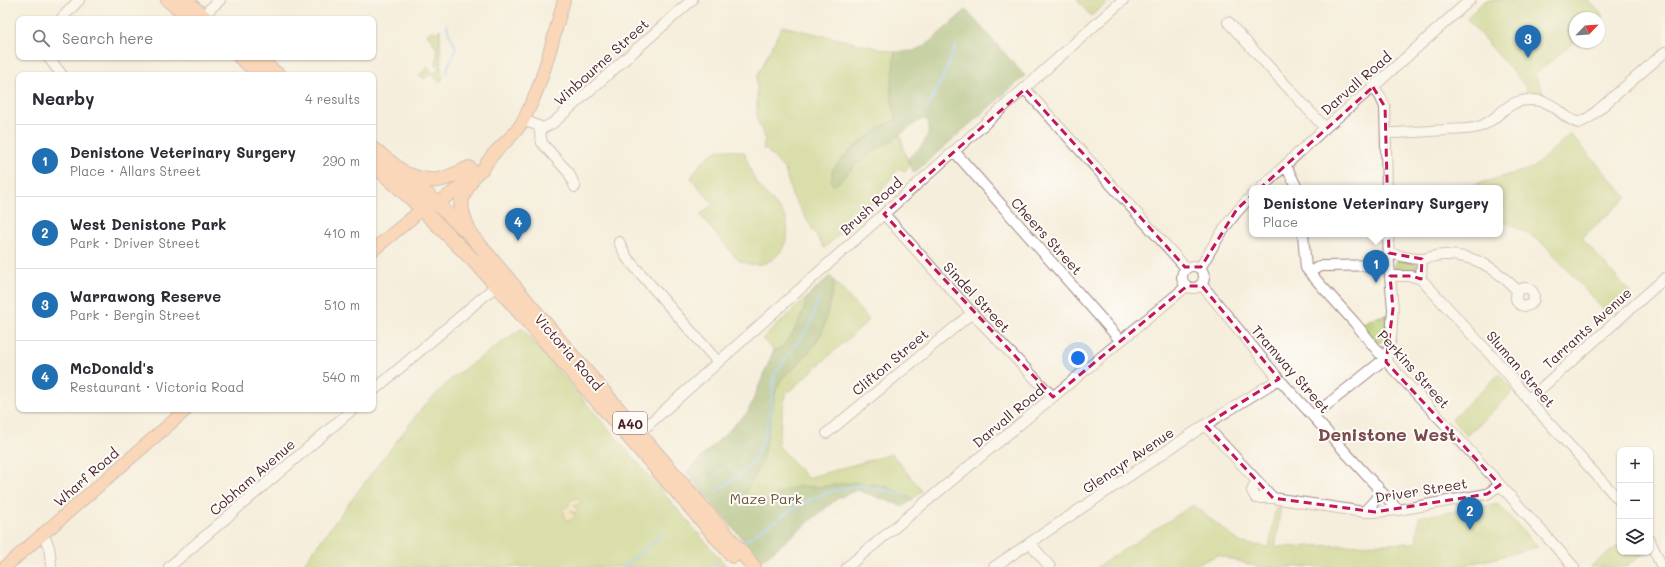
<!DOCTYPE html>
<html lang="en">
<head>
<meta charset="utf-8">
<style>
	:root { --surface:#fff; --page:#f2f2f3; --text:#2b2b33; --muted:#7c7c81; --line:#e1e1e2; --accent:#1f6fb2 }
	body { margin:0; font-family:Mali,sans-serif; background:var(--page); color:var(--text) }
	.controls { position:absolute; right:12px; bottom:12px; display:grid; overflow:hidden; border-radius:8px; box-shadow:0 1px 3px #0004 }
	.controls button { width:36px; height:36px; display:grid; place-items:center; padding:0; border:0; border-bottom:1px solid var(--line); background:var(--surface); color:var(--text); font:20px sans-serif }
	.compass { position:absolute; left:1569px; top:12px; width:36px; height:36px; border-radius:50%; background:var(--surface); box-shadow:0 1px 3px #0004; rotate:65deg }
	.you { position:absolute; left:1078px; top:358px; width:14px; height:14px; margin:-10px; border:3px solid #fff; border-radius:50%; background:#1a73e8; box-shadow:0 0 0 6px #1a73e833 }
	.badge { display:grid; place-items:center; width:26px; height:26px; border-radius:50%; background:var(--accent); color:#fff; font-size:13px; font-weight:700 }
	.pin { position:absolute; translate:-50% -33px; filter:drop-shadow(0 1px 2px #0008) }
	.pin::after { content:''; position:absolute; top:21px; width:14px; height:12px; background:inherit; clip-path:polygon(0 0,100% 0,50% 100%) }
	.popup { position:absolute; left:1249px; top:185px; width:254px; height:52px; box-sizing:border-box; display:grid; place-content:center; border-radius:8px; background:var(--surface); filter:drop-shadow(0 1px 3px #0005); font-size:13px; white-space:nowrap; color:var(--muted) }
	.popup b { font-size:15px; color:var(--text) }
	.popup::after { content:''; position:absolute; left:50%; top:100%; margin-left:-8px; border:8px solid transparent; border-top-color:var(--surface) }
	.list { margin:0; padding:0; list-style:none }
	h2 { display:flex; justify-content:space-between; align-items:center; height:52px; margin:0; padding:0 16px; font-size:17px }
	h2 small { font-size:13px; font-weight:400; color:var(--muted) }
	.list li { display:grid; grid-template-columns:26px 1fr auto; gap:12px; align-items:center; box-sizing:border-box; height:72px; padding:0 16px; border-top:1px solid var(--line) }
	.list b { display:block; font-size:15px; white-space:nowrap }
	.list p { margin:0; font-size:13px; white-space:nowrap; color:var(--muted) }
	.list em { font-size:13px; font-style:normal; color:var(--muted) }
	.icon { flex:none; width:22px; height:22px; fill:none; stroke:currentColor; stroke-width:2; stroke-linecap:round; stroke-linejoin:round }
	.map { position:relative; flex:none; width:1665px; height:567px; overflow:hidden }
	.search { position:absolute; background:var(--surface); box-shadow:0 1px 3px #0004; left:16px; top:16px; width:360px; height:44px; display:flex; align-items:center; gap:10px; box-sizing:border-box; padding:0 14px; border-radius:8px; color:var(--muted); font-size:15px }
	.panel { position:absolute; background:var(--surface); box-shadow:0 1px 3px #0004; left:16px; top:72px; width:360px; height:340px; border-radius:8px }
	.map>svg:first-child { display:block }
	.green { fill:#b7ca6d; stroke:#80744c }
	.forest { fill:#91ae60; stroke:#6e6646 }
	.sand { fill:#eeda9e; stroke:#9c7c64 }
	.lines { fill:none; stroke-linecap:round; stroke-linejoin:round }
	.stream { stroke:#7abef0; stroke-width:2 }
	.minor-casing { stroke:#a08684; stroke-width:12 }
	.major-casing { stroke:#a08684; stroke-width:14 }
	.highway-casing { stroke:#a08684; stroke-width:16 }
	.minor { stroke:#fff; stroke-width:10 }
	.major { stroke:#fcba8d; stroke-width:12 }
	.highway { stroke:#fcba8d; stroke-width:14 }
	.marked { fill:none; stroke:#c2185b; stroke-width:3; stroke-dasharray:8 5; stroke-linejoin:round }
	.labels { text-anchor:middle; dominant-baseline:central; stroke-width:4; stroke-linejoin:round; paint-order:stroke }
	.shield { fill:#fdfcf7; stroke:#806168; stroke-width:1 }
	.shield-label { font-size:13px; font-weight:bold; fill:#4a1f2b }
	.street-label { font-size:14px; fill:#4a1f2b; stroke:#fdfcf7 }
	.park-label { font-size:14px; fill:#6b523f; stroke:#fdfcf7 }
	.district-label { font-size:18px; font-weight:bold; fill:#7a4a4f; stroke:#fdfcf7 }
</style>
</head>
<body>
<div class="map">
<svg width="1665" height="567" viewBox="0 0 1665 567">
	<rect width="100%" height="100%" fill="#fdfcf7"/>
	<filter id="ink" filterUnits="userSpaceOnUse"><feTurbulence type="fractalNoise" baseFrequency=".025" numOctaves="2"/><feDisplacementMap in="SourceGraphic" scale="8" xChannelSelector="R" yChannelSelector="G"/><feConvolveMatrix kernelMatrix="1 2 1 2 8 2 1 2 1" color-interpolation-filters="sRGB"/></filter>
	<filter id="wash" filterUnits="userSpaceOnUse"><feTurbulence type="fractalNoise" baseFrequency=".012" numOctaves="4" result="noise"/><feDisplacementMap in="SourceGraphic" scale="16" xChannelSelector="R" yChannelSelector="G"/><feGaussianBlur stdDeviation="0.9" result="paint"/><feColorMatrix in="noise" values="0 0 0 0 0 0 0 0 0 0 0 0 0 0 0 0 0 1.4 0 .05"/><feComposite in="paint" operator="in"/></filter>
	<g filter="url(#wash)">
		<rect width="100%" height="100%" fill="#f6eedc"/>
		<!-- green -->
		<path class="green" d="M1077,0H1110L1091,16Z
			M1486,0H1561L1562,1L1588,0L1603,16L1599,20V18H1575V41L1535,74L1545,97L1523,96L1526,94L1527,90L1522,82L1466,18Z
			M782,26L895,52C893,79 890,92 897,119C884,125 843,151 839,164C838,170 839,177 838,183L859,162L900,135L909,166L905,171L899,168L865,211L824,248L792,195L785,170L766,149H763L765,138L757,120V77Z
			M440,29L441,72L443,79L440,82L430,74L425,79L419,75L428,67L433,73L440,68L436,65C439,49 436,46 427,34L433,30L436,33Z
			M1570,134L1627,197L1582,238L1631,294L1608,315L1546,246L1527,233L1500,219V188H1462L1533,168Z
			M723,149L744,152C748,162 751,174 757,183C763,193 784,210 786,219C795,249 765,277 737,259L700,215L713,204L691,178C699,164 707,154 723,149Z
			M1401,260L1416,264L1417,265V269C1410,274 1395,275 1394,264L1397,261Z
			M830,276L869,320L785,395L778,445L807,478L892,454L922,491L904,506L857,490L838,498L761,561L686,472L748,412L774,350L762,339Z
			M1387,315L1385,338L1381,342L1377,343L1360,325L1373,318Z
			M522,328L727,567H301L371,474L423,407L453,377Z
			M1499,374L1514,391L1466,436L1452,419Z
			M1498,504L1538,547L1460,567H1258L1218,555L1190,567H1097L1193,505L1241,543L1269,547L1276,507L1281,506L1275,547L1416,543L1419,517Z
			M1620,544V552H1645L1626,567H1590Z"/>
		<!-- forest -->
		<path class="forest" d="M966,10L1025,76L914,173L907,159C921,148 931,139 928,120L922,119L859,162L838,183L833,185L831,181L833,169L849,152L881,127L896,119L892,101L891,88L895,52L913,51L926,45Z
			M830,276L835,282L823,330L815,345L795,367L782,378L776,390L762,462L742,498L746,505L749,506L760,504L783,491L798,486L817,487L857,482L887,487L913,499L904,506L857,490L838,498L761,561L686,472L748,412L774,350L781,348L793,333L804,310L807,297Z"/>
		<!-- sand -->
		<path class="sand" d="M577,498L580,501V504L574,506L578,510L576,513L570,511L574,514L575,517L571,520H566L563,507H568L570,500Z"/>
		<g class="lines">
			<!-- stream -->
			<path class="stream" d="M447,24C447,34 453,39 456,48L447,70V73
				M927,110L948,66L956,45
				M716,492L737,477L753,461L764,439L771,410L774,375L810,325L819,297
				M743,542L799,505L828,492L860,485L906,495
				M623,567L664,533
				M713,567L716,562"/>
		</g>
	</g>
	<g filter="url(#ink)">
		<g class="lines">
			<!-- minor casing -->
			<g class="minor-casing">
				<path id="minor" d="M202,16L220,0
					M61,19L79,0
					M1228,22L1325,128
					M48,57L62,75
					M1373,87L1380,96L1385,107L1387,188
					M1025,89L1186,268
					M524,120L543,128L553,123L692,0
					M539,127L542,143L569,173L575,187
					M1386,133C1407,133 1427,131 1447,130C1457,129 1468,130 1478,127C1499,121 1505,99 1531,100C1557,100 1560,118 1579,123L1590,117L1665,52
					M954,151L1120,340
					M1286,166L1297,188
					M1261,188L1325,128L1373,87L1470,0
					M884,214L972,313L1053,397
					M1303,234L1306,268L1310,273L1355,323L1385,360L1456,436L1574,567
					M619,242L627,258L718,362
					M1389,253C1398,255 1409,259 1419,259C1427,259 1435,255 1443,255C1476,254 1496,269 1518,291
					M1182 277a11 11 0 1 1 22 0a11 11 0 1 1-22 0Z
					M1200,268C1216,241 1229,217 1252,196
					M1310,272L1320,266H1325L1389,265
					M1390,276H1412L1421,279L1510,376L1528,400L1620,501
					M1421,279L1422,259
					M1202,285L1279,379L1398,510
					M1516 297a9 9 0 1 1 18 0a9 9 0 1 1-18 0Z
					M373,391L497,285
					M1528,400L1665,278
					M1313,416L1387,357L1391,338L1393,309L1389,265L1388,234
					M1205,425L1273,498
					M639,433L1123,0
					M827,433L972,313
					M1256,481L1252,491L1256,498H1273L1364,512H1375L1398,510L1487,494L1500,485
					M1364,512L1377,498V486
					M42,535C51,545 50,554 51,567
					M1650,541L1662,567
					M1030,543L1050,567
					M169,567L353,409
					M847,567L1187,286
					M994,567L1205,425L1279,379"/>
			</g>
			<!-- major casing -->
			<g class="major-casing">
				<path id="major" d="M429,206L437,204L484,168C492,150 511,141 521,124C543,86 552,41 564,0
					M373,250L413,217L428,202
					M5,567L187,409"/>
			</g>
			<!-- highway casing -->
			<g class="highway-casing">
				<path id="highway" d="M168,0L193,19
					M185,0L206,19
					M240,57L261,74
					M255,57L278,75
					M373,149L403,172L471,235L568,351L754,567
					M373,164L412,199L482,269L733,556
					M409,175C437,185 443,180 469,168
					M469,231C457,203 459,200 475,174"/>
			</g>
			<!-- minor -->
			<use href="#minor" class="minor"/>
			<!-- major -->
			<use href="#major" class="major"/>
			<!-- highway -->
			<use href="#highway" class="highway"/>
		</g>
	</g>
	<!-- marked area -->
	<path d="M0 0H1665V567H0ZM1373,87L1385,107L1389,253L1422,259L1421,279L1412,276H1390L1393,309L1386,362L1500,485L1487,494L1375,512L1273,498L1205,425L1279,379L1202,286H1187L1053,397L884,214L1025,89L1185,267H1201L1237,209Z" fill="#f6eedc" fill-opacity=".55" fill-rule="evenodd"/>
	<path class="marked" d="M1373,87L1385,107L1389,253L1422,259L1421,279L1412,276H1390L1393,309L1386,362L1500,485L1487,494L1375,512L1273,498L1205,425L1279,379L1202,286H1187L1053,397L884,214L1025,89L1185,267H1201L1237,209Z"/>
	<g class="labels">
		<!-- shield labels -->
		<rect class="shield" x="613" y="412" width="34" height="22" rx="3"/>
		<g class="shield-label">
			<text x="630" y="423">A40</text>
		</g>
		<!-- street labels -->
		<g class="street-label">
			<text transform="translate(601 62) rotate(-42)">Winbourne Street</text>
			<text transform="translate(1356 83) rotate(-41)">Darvall Road</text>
			<text transform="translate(871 206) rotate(-42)">Brush Road</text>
			<text transform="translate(1047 236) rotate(48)">Cheers Street</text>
			<text transform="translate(977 297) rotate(47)">Sindel Street</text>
			<text transform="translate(1587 328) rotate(-42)">Tarrants Avenue</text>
			<text transform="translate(569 352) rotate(49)">Victoria Road</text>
			<text transform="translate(890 362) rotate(-40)">Clifton Street</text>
			<text transform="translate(1291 369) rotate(49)">Tramway Street</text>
			<text transform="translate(1414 369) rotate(48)">Perkins Street</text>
			<text transform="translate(1521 369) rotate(49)">Sluman Street</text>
			<text transform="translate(1008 416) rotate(-40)">Darvall Road</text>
			<text transform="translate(1128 460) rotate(-34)">Glenayr Avenue</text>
			<text transform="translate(86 477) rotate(-41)">Wharf Road</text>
			<text transform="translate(252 477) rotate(-41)">Cobham Avenue</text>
			<text transform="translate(1421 490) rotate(-9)">Driver Street</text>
		</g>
		<!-- park labels -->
		<g class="park-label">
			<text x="766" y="498">Maze Park</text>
		</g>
		<!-- district labels -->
		<g class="district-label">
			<text x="1387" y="434">Denistone West</text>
		</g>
	</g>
</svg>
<div class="controls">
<button>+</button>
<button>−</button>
<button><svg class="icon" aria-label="layers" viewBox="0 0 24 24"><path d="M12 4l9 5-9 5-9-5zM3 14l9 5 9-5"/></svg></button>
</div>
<svg class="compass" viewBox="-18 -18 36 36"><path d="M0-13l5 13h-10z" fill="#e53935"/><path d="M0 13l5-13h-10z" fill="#7c7c81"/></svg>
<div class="you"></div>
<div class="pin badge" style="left:1376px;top:283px">1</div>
<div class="popup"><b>Denistone Veterinary Surgery</b>Place</div>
<div class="pin badge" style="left:1470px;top:530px">2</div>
<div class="pin badge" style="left:1528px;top:58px">3</div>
<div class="pin badge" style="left:518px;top:241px">4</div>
<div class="search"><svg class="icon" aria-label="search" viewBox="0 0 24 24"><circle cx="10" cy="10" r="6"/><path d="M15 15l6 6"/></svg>Search here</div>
<section class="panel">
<h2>Nearby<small>4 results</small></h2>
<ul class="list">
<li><span class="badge">1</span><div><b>Denistone Veterinary Surgery</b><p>Place · Allars Street</p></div><em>290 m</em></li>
<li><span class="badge">2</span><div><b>West Denistone Park</b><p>Park · Driver Street</p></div><em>410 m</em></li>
<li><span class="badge">3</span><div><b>Warrawong Reserve</b><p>Park · Bergin Street</p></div><em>510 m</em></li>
<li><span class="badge">4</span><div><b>McDonald's</b><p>Restaurant · Victoria Road</p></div><em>540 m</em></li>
</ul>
</section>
</div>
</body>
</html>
